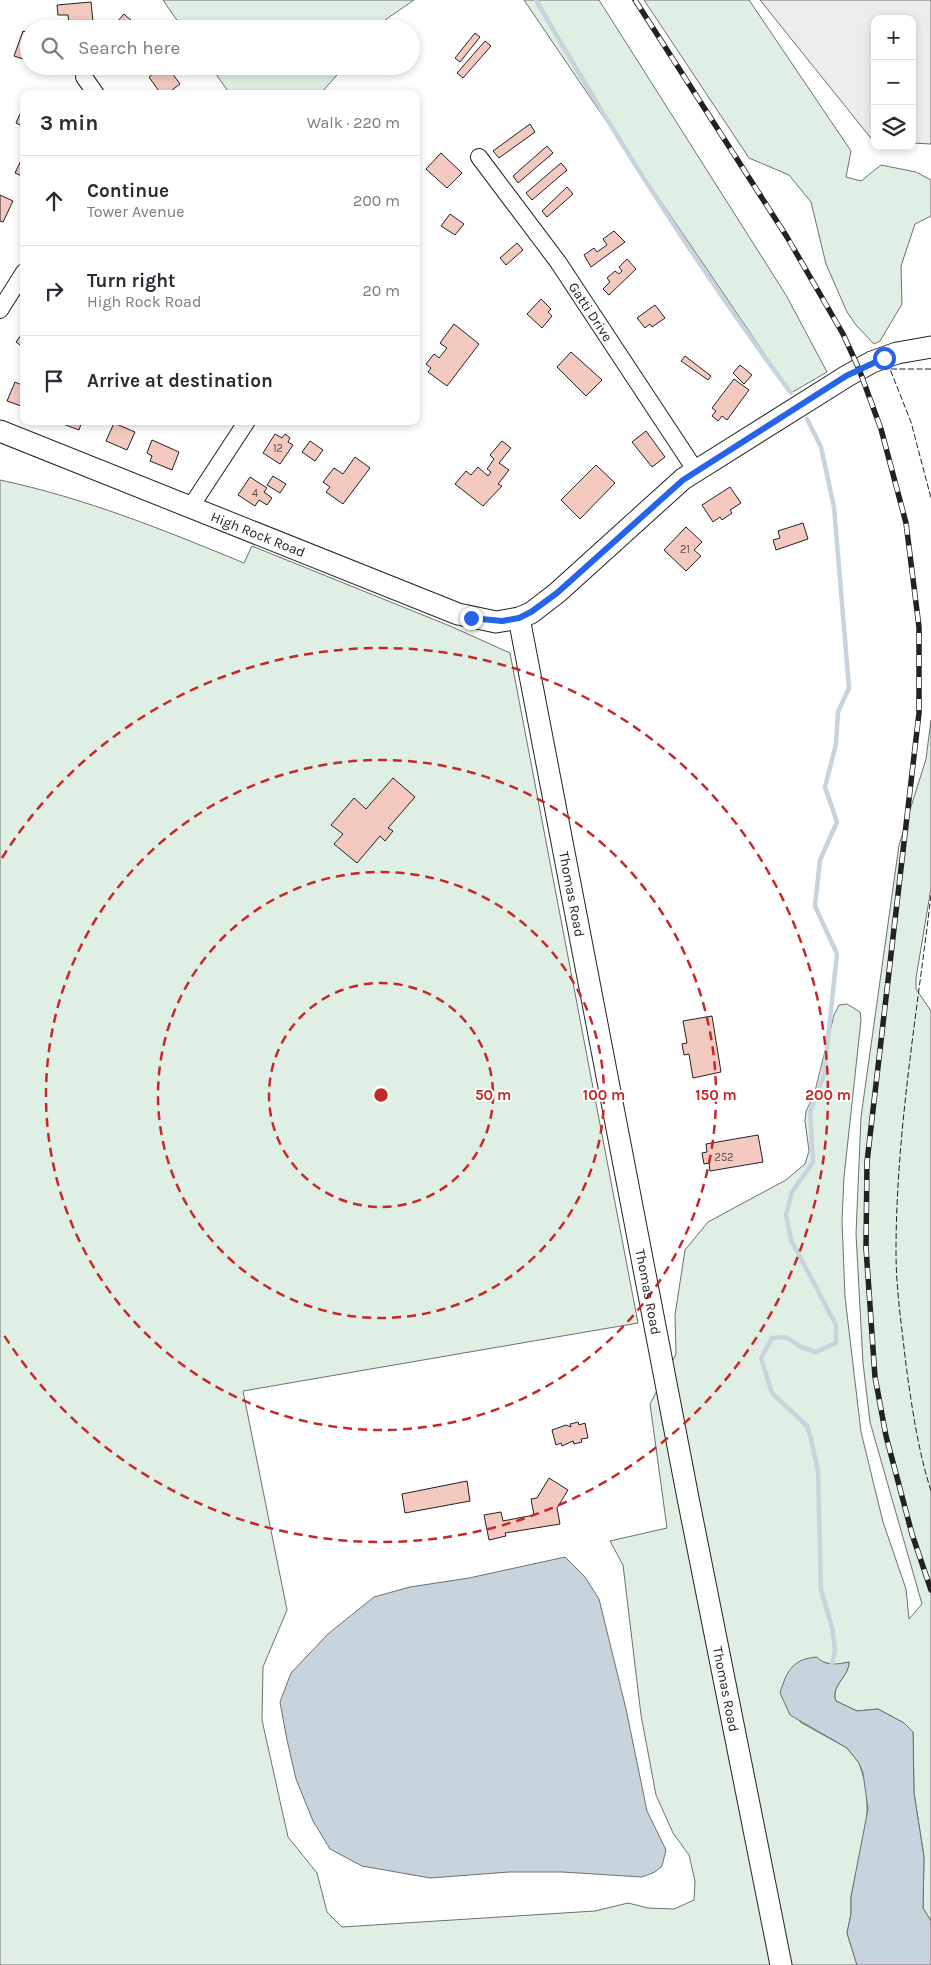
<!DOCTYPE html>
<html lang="en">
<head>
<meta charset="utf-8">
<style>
	:root { --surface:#fff; --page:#f7f7f7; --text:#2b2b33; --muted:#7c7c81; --line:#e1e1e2 }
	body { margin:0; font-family:Karla,sans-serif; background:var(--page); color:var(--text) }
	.controls { position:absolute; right:15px; top:15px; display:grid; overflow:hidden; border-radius:10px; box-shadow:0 2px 8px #0003 }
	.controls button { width:45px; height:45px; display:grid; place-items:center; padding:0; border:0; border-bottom:1px solid var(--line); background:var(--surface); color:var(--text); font:25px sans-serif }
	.stop { position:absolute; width:15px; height:15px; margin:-11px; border:4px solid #2563eb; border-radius:50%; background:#fff }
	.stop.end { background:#2563eb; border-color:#fff; box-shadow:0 1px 5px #0008 }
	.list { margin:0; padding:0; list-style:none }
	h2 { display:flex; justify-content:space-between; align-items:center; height:65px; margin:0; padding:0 20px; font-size:21px }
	h2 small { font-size:16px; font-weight:400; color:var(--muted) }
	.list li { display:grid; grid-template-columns:32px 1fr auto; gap:15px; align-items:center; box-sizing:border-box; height:90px; padding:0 20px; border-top:1px solid var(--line) }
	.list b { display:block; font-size:19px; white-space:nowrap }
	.list p { margin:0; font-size:16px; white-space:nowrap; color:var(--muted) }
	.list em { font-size:16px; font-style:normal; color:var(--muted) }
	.icon { flex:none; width:28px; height:28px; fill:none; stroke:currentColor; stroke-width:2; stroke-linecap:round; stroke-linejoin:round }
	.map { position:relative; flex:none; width:931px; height:1965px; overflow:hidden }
	.search { position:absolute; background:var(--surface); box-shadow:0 2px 8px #0003; left:20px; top:20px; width:400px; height:55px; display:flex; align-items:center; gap:12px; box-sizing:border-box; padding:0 18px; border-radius:28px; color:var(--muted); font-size:19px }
	.panel { position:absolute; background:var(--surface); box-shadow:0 2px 8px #0003; left:20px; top:90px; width:400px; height:335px; border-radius:10px }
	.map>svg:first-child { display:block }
	.green { fill:#e0efe3; stroke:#6f6f6f }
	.parking { fill:#ededed; stroke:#6f6f6f }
	.water { fill:#c7d3dd; stroke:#6f6f6f }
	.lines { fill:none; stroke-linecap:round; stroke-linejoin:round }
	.stream { stroke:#c7d3dd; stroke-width:4.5 }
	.building { fill:#f3c9c0; stroke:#222 }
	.minor-casing { stroke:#222; stroke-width:18 }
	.major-casing { stroke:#222; stroke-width:23 }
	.minor { stroke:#fff; stroke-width:16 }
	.major { stroke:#fff; stroke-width:21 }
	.rail-casing { stroke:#222; stroke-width:5.5 }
	.rail { stroke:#fff; stroke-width:4; stroke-dasharray:11; stroke-linecap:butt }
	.fence { stroke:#222; stroke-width:1; stroke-dasharray:6 2.5; stroke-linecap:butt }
	.route { stroke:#2563eb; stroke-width:6 }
	.ring { fill:none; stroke:#c62828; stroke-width:2.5; stroke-dasharray:9 6 }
	.labels { text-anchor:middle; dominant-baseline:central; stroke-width:4; stroke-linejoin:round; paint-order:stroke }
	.number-label { font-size:11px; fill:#564c4a }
	.street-label { font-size:14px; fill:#222; stroke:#fff }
	.centre { fill:#c62828; stroke:#fff; stroke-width:2.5 }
	.ring-label { font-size:15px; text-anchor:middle; font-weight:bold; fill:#c62828; stroke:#fff; stroke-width:4; stroke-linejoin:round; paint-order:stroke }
</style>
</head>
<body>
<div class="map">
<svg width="931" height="1965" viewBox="0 0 931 1965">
	<rect width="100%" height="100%" fill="#fff"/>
	<!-- green -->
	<path class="green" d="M163,0H414L385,20L378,29H183Z
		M524,0H599L786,295L827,372L791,393Z
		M644,0H749L851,151L846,177L861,181L881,165L916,172L931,180V216L915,224L901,266L902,304L880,341L874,344L856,325L847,312L826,264L811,202L789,175L749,158Z
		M210,66H345L320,94H230Z
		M0,480C85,498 164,530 244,563L252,546L450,626L510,653L638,1323L243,1391L287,1610L263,1667L262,1720L288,1837L317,1873L327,1912L342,1927L595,1911L628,1903L648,1908L674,1909L694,1900L695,1881L689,1855L673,1833L656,1795L641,1715L623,1565L610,1541L667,1528L650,1404L676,1354L675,1315L685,1250L708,1222L786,1180L805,1164L809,1151L805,1121L806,1111L814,1095L834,1015L839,1005L847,1004L860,1012L861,1020L844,1177L842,1221L845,1297L861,1432L883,1522L906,1589L909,1619L922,1604L870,1422L863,1363L856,1234L861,1117L899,845L926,759L931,720V888L916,978V989L931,1011V1921L923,1908L924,1857L914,1793L913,1732L904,1723L878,1709L857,1711L836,1701C830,1686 849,1677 849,1662L834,1665L820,1661L800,1722L847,1748L859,1763L867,1787V1819L851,1897V1914L847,1933L857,1965H0Z"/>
	<!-- parking -->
	<path class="parking" d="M760,0H931V144L912,143V19H875L874,142Z"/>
	<!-- water -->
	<path class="water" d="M565,1557L585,1577L599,1599L626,1709L647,1811L666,1850L662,1866L655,1872L642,1877L562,1872H509L430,1878L362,1866L330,1849L313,1821L296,1779L287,1740L280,1702L291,1673L328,1634L374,1597L410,1587L469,1578Z
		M817,1657C826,1667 838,1664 849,1662C849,1677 830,1686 836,1701L857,1711L878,1709L904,1723L913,1732L914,1793L924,1857L923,1908L931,1921V1965H857L847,1933L851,1914V1897L868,1809L863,1773L859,1763L847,1748L790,1715L780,1693C787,1670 793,1659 817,1657Z"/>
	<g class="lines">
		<!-- stream -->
		<path class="stream" d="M536,0C614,135 698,268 791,393
			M807,419L821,447L834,507L849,688L838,712L836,744L825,787L837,822L820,860L815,906L837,954L824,1075L810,1112L813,1162L792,1192L786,1215L791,1240L836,1325V1343L816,1352L801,1347L786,1337L772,1338L761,1358L772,1393L807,1426L811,1439L818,1472L821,1590L832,1627L835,1650L831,1668"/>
	</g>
	<!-- building -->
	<path class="building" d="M91,2L93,22L69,24L68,15H58L57,5Z
		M124,14L141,29H121L117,22Z
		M23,31L29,33V61L14,56Z
		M475,33L480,37L460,62L455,58Z
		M485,41L491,46L463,78L457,73Z
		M163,66H167L180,84L167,94H161L149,77Z
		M24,105V127L16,123Z
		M530,124L535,132L499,158L493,151Z
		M547,146L553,153L518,183L513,176Z
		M441,153L462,173L447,188L426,169Z
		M24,154V177L15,173Z
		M561,163L567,170L532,200L526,193Z
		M567,187L573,194L547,217L542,211Z
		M0,195L13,201L3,222L0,221Z
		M450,214L464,224L455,235L441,226Z
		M614,231L625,242L591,267L584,255L594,248L597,252L607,245L603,239Z
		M517,243L523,250L506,265L500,258Z
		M627,259L636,269L609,295L603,289L610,282L607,278L615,271L619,274L622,271L619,267Z
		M541,299L551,309L548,312L552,316L542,328L527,314Z
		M655,305L665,318L652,327L650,324L645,328L637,318Z
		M454,324L479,344L447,386L428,372L431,368L426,364L434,354L439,358L447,348L440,343Z
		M24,331V348L16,342Z
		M571,352L602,380L586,396L557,367Z
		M685,356L711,376L708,380L681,361Z
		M740,365L752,375L744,384L733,373Z
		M734,379L749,390L727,420L722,416L718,421L712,416L716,411L712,408Z
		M15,382L24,386V407L7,401Z
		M64,421H82L79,430L63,424Z
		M114,423L135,432L127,450L106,441Z
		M646,431L665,457L652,467L632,442Z
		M275,434L282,438L285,434L290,438L288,442L293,445L280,464L263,453Z
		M152,440L179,452L172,470L150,461L152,456L147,453Z
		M310,441L323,450L315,461L302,452Z
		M502,441L511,448L499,463L509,470L498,484L502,486L483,506L455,484L466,471L471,475L478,467L488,476L491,472L487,469L494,459L490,455Z
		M355,457L370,468L343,504L326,492L330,487L323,482L334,468L343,474Z
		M596,465L615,483L580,519L561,500Z
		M273,476L286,484L280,493L267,485Z
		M250,477L267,488L264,492L272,498L267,505L259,500L255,506L238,495Z
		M730,487L741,503L730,510L732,513L722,520L720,517L713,522L702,505Z
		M803,523L808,539L776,550L773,540L780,538L778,531Z
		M686,527L702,542L694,550L701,556L686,571L664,550Z
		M393,778L415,797L388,828L393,831L385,841L380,836L357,863L334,844L343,834L331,825L354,798L366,809Z
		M712,1016L721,1072L693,1078L689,1054L684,1055L682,1044L687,1043L683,1021Z
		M758,1135L763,1162L710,1171L709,1163L704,1164L702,1153L707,1152L706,1144Z
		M578,1422L579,1425L585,1423L588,1438L581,1439L582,1442L574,1444L573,1441L562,1446L561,1443L556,1445L552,1430L566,1425L571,1427L570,1424Z
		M549,1478L568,1490L557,1508L560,1524L505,1533L506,1536L489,1540L484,1515L501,1512L503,1521L534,1515L531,1499L537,1498Z
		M467,1481L470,1501L405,1513L402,1494Z"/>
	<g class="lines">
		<!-- minor casing -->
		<g class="minor-casing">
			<g id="minor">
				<path d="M84,77L96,94"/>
				<path id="s1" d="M479,157L558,262L696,471"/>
				<path d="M0,310L24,272"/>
				<path d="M190,508L247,421"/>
			</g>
		</g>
		<!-- major casing -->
		<g class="major-casing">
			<g id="major">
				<path id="s2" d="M0,431L458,614L496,622L519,618L531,613L557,593L683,479L847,376L872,362L897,353L931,347"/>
				<path id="s3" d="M519,618L688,1498L781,1965"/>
			</g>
		</g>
		<!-- minor -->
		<use href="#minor" class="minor"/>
		<!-- major -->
		<use href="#major" class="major"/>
		<!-- rail casing -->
		<g class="rail-casing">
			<path id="rail" d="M635,0L787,237L843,334L859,369L881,429L906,523L919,627V713L867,1162L866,1248L875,1377L886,1436L912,1534L931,1590"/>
		</g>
		<!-- rail -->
		<use href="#rail" class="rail"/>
		<!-- fence -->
		<path class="fence" d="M931,369H890L911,422L931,498
			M931,895C917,1014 896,1133 896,1252C896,1290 902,1328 906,1365C912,1408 918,1450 931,1491"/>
	</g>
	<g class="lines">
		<!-- route -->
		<path class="route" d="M471,618L502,621L519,618L531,612L557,593L683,480L846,376L884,358"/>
	</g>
	<!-- distance rings -->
	<g class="ring">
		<circle cx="381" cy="1095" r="112"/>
		<circle cx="381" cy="1095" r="223"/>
		<circle cx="381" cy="1095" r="335"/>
		<path d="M2 858A447 447 0 1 1 2 1332"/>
	</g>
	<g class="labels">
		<!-- number labels -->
		<g class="number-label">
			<text x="278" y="448">12</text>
			<text x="255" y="493">4</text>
			<text x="685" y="549">21</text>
			<text x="724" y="1157">252</text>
		</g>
		<!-- street labels -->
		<g class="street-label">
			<text stroke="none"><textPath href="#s1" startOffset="191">Gatti Drive</textPath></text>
			<text stroke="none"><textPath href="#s2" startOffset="278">High Rock Road</textPath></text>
			<text stroke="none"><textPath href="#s3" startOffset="281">Thomas Road</textPath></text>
			<text stroke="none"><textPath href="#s3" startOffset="686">Thomas Road</textPath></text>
			<text stroke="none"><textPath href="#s3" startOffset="1091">Thomas Road</textPath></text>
		</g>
	</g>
	<circle cx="381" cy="1095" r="8" class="centre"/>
	<g class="ring-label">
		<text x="493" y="1100">50 m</text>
		<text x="604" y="1100">100 m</text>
		<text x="716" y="1100">150 m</text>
		<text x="828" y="1100">200 m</text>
	</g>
</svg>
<div class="controls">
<button>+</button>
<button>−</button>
<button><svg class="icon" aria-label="layers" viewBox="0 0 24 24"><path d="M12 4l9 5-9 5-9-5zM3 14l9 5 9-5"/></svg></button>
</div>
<div class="stop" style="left:884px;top:358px"></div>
<div class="stop end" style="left:471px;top:618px"></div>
<div class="search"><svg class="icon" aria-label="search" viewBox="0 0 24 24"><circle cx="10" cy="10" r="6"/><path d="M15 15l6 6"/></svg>Search here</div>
<section class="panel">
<h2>3 min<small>Walk · 220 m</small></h2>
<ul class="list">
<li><svg class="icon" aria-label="ahead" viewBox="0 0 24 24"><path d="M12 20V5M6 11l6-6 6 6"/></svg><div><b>Continue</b><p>Tower Avenue</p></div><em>200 m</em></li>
<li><svg class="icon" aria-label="right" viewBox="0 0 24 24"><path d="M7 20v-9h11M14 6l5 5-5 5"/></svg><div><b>Turn right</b><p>High Rock Road</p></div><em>20 m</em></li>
<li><svg class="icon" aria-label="arrive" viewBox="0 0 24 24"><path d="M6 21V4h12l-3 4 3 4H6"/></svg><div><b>Arrive at destination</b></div></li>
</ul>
</section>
</div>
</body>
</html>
